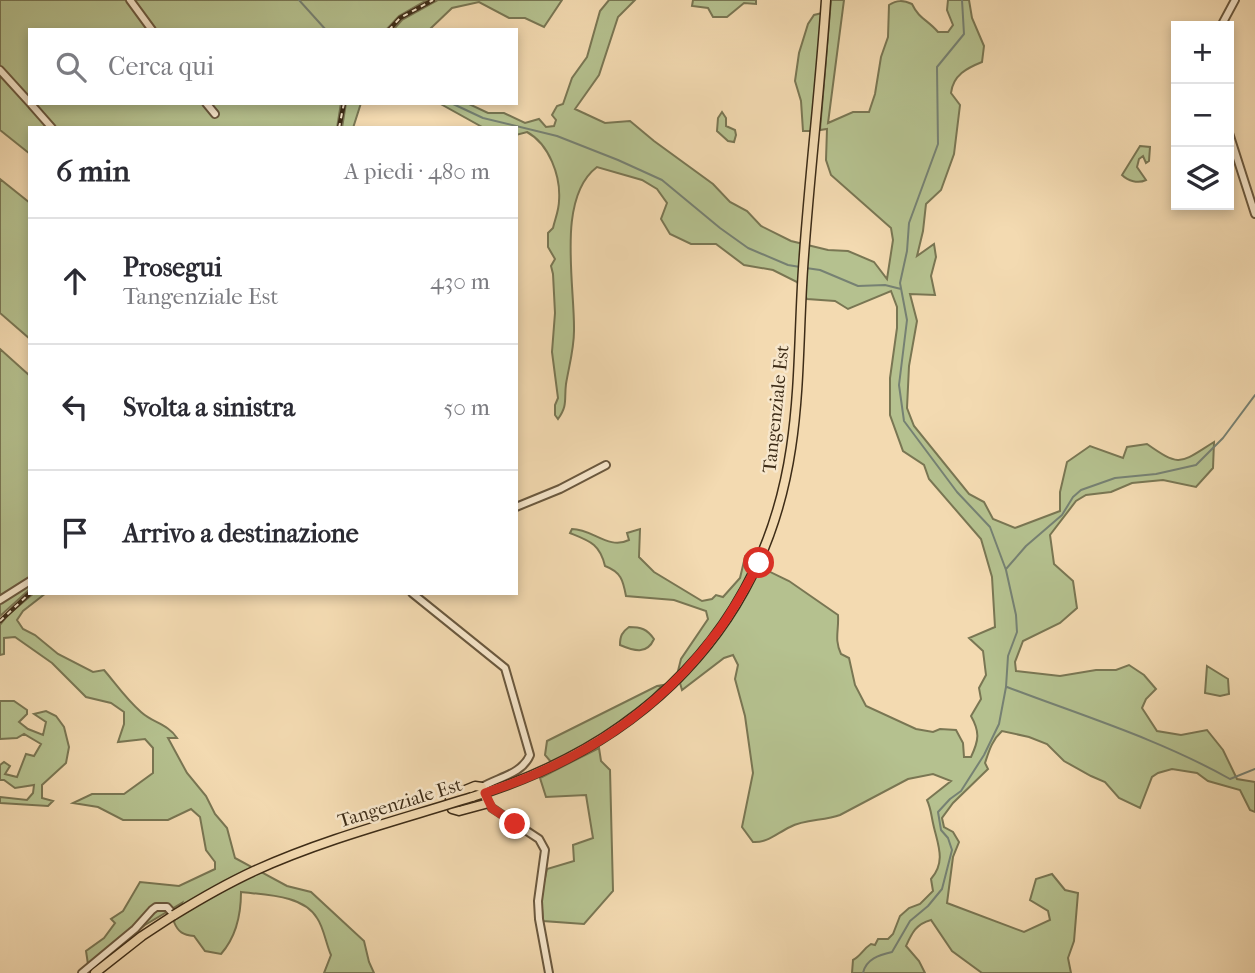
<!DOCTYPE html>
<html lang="it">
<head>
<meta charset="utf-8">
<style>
	:root { --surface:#fff; --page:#f2f2f3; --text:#2b2b33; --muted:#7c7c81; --line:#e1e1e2 }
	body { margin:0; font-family:"IM FELL French Canon",serif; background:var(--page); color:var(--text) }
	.controls { position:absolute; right:21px; top:21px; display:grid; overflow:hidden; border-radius:0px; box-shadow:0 4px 10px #0003 }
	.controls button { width:63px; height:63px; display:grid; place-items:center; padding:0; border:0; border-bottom:2px solid var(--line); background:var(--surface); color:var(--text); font:35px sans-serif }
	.stop { position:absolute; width:21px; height:21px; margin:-16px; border:5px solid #d93025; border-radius:50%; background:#fff }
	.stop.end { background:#d93025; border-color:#fff; box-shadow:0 2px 7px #0008 }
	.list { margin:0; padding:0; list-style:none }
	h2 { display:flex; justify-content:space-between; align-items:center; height:91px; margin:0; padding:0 28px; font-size:30px }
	h2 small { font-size:23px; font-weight:400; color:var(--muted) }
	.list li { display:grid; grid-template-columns:46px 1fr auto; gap:21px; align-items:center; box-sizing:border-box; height:126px; padding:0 28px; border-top:2px solid var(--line) }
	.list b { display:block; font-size:26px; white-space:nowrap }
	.list p { margin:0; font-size:23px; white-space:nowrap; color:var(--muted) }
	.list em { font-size:23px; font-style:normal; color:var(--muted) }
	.icon { flex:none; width:38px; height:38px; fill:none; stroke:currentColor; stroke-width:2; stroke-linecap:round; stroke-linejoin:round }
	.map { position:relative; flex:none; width:1255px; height:973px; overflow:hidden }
	.search { position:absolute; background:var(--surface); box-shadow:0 4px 10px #0003; left:28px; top:28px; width:490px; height:77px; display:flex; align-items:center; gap:18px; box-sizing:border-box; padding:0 24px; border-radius:0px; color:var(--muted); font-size:26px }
	.panel { position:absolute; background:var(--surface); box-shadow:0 4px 10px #0003; left:28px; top:126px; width:490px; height:469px; border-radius:0px }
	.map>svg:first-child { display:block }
	.green { fill:#b5c18f; stroke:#797653; stroke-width:2 }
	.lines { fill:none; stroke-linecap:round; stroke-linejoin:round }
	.stream { stroke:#768173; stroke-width:2 }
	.minor-casing { stroke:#6a583e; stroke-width:10 }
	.major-casing { stroke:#3d2c17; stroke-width:11 }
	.minor { stroke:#f7e7cc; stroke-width:6 }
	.major { stroke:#f3dab1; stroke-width:8 }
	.rail-casing { stroke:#3d2c17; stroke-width:4.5 }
	.rail { stroke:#f7e7cc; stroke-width:2; stroke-dasharray:5; stroke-linecap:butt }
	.major-bridge-casing { stroke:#3d2c17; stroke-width:11; stroke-linecap:butt }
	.major-bridge { stroke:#f3dab1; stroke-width:8 }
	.route { stroke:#d93025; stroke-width:9 }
	.labels { text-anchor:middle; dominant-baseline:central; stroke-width:5; stroke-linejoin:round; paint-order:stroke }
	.street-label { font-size:19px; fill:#3d2c17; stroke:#f7e7cc }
</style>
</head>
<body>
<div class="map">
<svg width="1255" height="973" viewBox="0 0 1255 973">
	<rect width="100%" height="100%" fill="#f3dab1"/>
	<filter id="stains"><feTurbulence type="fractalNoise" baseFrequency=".00286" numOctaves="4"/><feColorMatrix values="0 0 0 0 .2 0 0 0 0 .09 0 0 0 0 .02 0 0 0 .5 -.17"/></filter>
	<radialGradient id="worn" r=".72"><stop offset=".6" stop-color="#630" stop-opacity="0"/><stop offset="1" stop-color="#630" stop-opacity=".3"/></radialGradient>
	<!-- green -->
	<path class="green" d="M0,0H427L399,16L386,30H30V101L0,69Z
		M438,0H562L544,27L525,18H509L479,2L452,8L429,30H393L402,20Z
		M609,0H635L618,17L599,75L575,109L605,123L630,121L654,141L713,184L730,202L747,211L761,226L791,241L828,250L848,251L874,262L887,279L893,240L891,228L831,175L826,160L827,129L820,130L831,0H844L828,123L853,112H869L875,94L881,57L888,37L889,5C897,0 903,0 912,4C919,19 928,20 938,32H948L953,25L947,10L948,0H969L972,18L984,46L982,62C967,68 953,75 951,93L960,105L954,154L941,190L926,204L923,231L917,256L934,244L936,257L931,276L935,295L910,294L917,321L909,366L907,408L914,426L969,494L984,502L993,519L1015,528L1060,511V492L1067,462L1090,446L1123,458L1127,447L1147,444C1181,468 1180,463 1214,442L1213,468L1196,487L1163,480L1132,483L1111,492L1086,495L1076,501L1050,535L1054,564L1073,581L1077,608L1060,623L1023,641L1015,662L1016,671L1060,676L1096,670H1116L1129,665L1144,675L1156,689L1146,699L1142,708L1157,731L1181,735L1207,730L1223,750L1237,779L1255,782V812L1250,810L1240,790L1208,781L1197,773L1172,769L1158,773L1152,777L1140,808L1119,798L1105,782L1091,776L1064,761L1047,744L1029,737L1002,731C992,740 989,751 985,763L988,769L953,803L942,818L944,827L953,832L959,842L953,857L947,903L1024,932L1050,920L1048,911L1030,900L1036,879L1052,874L1065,890L1078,893L1074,941L1068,958L1071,973H982L952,951L931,920C916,924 912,933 906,946L919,961L925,973H852L853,960C861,956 863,949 871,944L875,945L878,939H888L893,934L900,916L909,908L920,904L933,891L931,879C947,861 937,843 933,823C931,814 931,809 927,800L951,781L933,774L908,779L840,815C824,821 805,819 790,827C777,833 768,843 753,842L742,827L753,773L745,716L735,679L738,665L733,655L724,658L682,690L680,683L722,632L759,570L762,568L789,581L838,615C839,631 834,639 841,654L849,658L855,685L866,706L916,729L933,732L940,729L956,730L963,743L964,757H971C979,740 980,732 971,716L981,699L979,688L986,675L983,651L969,638L995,627L992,577L981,539L929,479L924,465L903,451L890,415V378L897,328V307L891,291L848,309L835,301L807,299L797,282L773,270L744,265L716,244H691L670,234L661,219L667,203L657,189L642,180L597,167C556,198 575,285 574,331C574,349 569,366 566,384C564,400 568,405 558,419L555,415V405L558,398L552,352L555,313L553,274L551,266L555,259L548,247V233L553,228C555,219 559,210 559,201C561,176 549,144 527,132L516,135V128H484L439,103H467L488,113H504L525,123L539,119L546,127L554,126L556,120L552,115L557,106L563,104L572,78L587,57L600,11Z
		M693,0H756V4L744,3L727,17H713L708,8L692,6Z
		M822,13L813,131H803L801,101L795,81L799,53L808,24L814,15Z
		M0,75L49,128H30V154L0,130Z
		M31,103H341L337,128H54Z
		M346,103H361L353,128H342Z
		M722,112L726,118V126L735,130L736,135L734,142L728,141L717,131L718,118Z
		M1140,146L1150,147L1149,161L1146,163L1143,156L1139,159L1137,167L1146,180C1138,184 1128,181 1122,175Z
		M0,179L30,203V339L0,313Z
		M0,349L30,376V589L0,616Z
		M572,529C593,529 608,550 629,540L627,533L640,529L639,557L654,572L702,601L712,599L716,595L723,597L740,578L745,557L753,567L717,628L677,675L681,659L708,619L706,611L674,600L626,596C623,580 621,572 605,566C600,544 590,541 570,533Z
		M34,593H46L23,611L17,620L23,629L35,635L58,654L93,672L104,670C116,684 126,699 141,712C153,723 168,724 177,738H168L187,773L206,796L215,814L227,828L235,858L287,886L311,892L364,941L369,962L374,973H324L331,955C326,944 324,928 317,918C303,895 266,895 241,892C241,913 236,937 221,954L205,951L194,936C183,935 178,932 174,922L182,903L145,925L89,971L86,951L104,938L115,923L111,919L123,911L140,882L179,886L215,869V862L206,850L200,817L191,809L168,820H123L98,807L73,803L92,794H124L153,773V748L145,739L118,742L124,724V712L111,703L86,697L52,663L15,637L4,638V654L0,655V625L8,615Z
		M629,627C641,627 647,629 654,639C647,655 634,651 620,645C620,636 622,632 629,627Z
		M1207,666L1228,679L1229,694L1220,696L1205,693Z
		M663,685L648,700L593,741L551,762L545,755L547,741L657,686Z
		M0,701H14L27,710V714L19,722L28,729L43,735L46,722L34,714L46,711L56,716L64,727L69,747L66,763L42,785V798L53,801L48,806L0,803V797L27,800L33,793L34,785L15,788L4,780H0V765L4,762L10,766L5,774L17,777L26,754L34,756L41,744L24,734L17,738L0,739Z
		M599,748L601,761L610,770L613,891L584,924L543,921L541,896L547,869L574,861L573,845L593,838L586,795L546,797L540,778Z"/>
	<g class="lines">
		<!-- stream -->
		<path class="stream" d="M299,0L326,30
			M451,103L483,118L557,136L618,160L662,180L720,228L748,248L788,265L800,267
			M806,268L820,270L858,286L885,285L901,289
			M1006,569L1026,546L1062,515L1073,497L1081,490L1115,478L1156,474L1196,465L1223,438L1255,395
			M1007,687C1083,716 1159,739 1230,779L1255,769
			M863,973C866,959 879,955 892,952L910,921L928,906L942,889L952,850L948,838L941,830L938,812L950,799L961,791L984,755L999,724L1006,687L1008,656L1017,632L1016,615L1006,570L990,527L957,492L904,421L899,385L907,320L900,283L907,251L909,223L938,144L937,67L964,34L962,0"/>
		<!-- minor casing -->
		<g class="minor-casing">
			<path id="minor" d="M130,0L152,30
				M1221,26L1235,0
				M0,70L30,103
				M30,103L52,128
				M206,103L215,114
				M1229,133L1255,214
				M516,507L560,489L606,465
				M412,593L505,668L530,755C522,774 499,777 482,787
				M0,600L30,581
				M487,801L492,808L539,839L545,850L538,901L539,919L549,973
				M82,973L135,929L152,910L156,907H167L174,915"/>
		</g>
		<!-- major casing -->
		<g class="major-casing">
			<path id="major" d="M475,786L482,787L487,801L485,804L459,811L452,809L450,799L453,795Z
				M472,797C642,745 764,629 791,448C800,389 799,328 803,269C809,179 820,90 826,0
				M95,973L142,936L174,915"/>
		</g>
		<!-- minor -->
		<use href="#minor" class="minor"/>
		<!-- major -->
		<use href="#major" class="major"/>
		<!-- rail casing -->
		<g class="rail-casing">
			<path id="rail" d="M389,30L400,18L433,0
				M339,128L344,103
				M0,621L30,593"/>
		</g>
		<!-- rail -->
		<use href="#rail" class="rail"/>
		<!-- major-bridge casing -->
		<g class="major-bridge-casing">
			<path id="major-bridge" d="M174,915C200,899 226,884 254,871C324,839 399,820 472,797"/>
		</g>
		<!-- major-bridge -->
		<use href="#major-bridge" class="major-bridge"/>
	</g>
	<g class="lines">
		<!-- route -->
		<path class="route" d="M515,824L492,808L485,793C578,763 660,711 718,631C734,610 746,586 759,563"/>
	</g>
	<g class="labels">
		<!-- street labels -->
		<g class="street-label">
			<text transform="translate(776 409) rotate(-84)">Tangenziale Est</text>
			<text transform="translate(400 803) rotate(-17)">Tangenziale Est</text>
		</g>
	</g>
	<rect width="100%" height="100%" filter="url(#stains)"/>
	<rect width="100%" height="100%" fill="url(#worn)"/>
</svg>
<div class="controls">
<button>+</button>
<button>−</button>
<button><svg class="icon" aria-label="layers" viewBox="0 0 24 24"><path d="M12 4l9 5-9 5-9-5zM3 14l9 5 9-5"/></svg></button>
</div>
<div class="stop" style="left:759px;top:563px"></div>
<div class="stop end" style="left:515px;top:824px"></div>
<div class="search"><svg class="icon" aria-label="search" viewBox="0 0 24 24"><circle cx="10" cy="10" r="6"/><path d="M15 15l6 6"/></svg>Cerca qui</div>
<section class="panel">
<h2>6 min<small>A piedi · 480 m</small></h2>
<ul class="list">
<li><svg class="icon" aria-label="ahead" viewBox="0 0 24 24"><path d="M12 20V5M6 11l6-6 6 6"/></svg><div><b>Prosegui</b><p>Tangenziale Est</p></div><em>430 m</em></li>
<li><svg class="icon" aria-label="left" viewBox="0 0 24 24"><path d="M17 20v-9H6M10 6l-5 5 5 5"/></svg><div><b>Svolta a sinistra</b></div><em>50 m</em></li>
<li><svg class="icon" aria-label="arrive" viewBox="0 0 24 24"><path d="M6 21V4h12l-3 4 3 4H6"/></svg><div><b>Arrivo a destinazione</b></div></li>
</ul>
</section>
</div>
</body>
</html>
